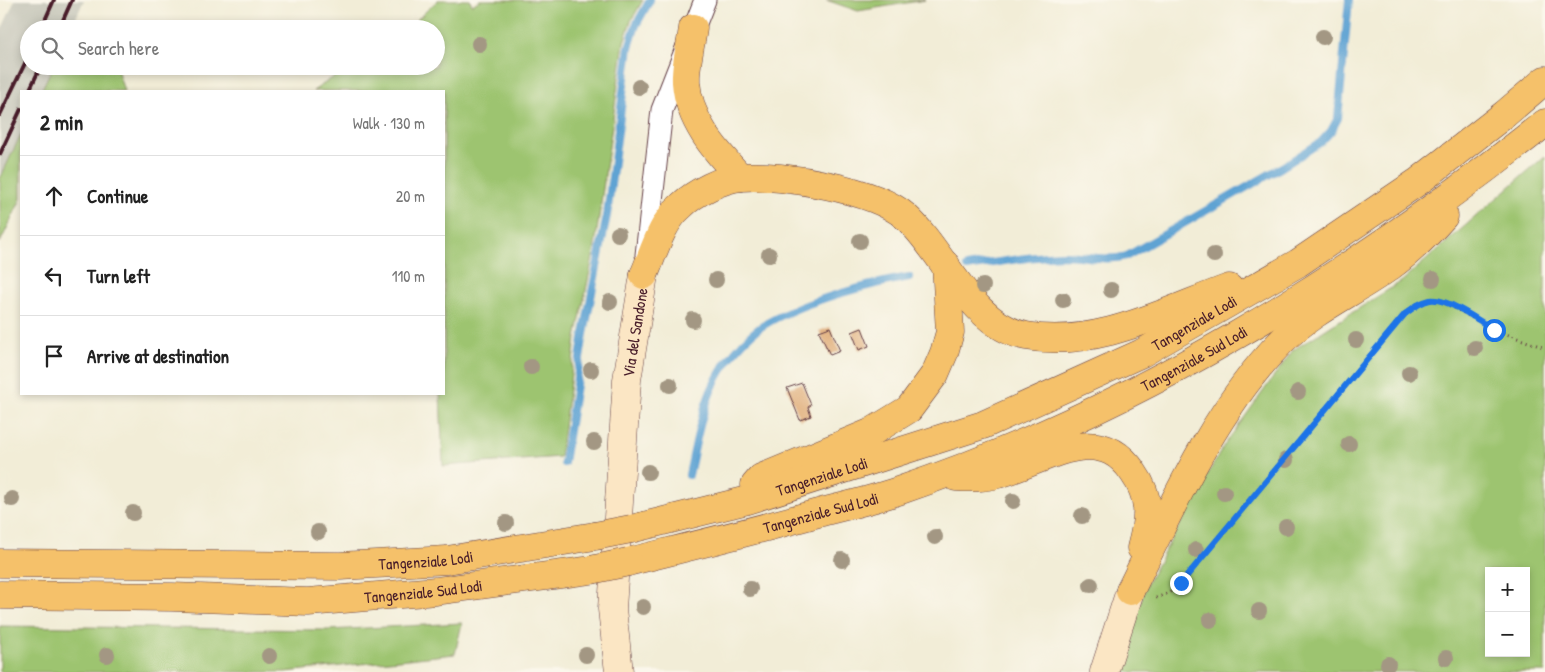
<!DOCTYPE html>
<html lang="en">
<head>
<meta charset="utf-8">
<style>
	:root { --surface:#fff; --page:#f2f2f2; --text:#222; --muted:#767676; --line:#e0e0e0 }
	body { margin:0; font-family:"Patrick Hand",sans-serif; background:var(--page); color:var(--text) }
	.controls { position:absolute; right:15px; bottom:15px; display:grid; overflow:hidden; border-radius:0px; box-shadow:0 2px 8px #0003 }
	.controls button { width:45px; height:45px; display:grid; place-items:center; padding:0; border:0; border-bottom:1px solid var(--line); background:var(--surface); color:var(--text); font:25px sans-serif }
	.stop { position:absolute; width:15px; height:15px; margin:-11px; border:4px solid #1a73e8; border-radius:50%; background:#fff }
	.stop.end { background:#1a73e8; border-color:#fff; box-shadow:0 1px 5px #0008 }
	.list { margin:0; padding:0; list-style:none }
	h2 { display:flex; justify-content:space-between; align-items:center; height:65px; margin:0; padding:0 20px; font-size:21px }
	h2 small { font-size:16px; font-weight:400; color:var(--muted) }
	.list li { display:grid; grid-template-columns:32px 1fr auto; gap:15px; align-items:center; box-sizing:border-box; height:80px; padding:0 20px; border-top:1px solid var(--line) }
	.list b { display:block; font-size:19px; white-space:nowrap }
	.list em { font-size:16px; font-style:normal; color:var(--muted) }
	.icon { flex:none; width:28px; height:28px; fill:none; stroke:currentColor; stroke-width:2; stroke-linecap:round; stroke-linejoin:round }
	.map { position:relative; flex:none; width:1545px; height:672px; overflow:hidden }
	.search { position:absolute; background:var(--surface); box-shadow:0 2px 8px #0003; left:20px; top:20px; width:425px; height:55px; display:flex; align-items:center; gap:12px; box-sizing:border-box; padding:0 18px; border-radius:28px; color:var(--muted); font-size:19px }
	.panel { position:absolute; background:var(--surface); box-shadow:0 2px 8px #0003; left:20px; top:90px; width:425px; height:305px; border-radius:0px }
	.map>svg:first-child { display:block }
	.railway { fill:#c5c5b8 }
	.green { fill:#9dc46f; stroke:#74724d; fill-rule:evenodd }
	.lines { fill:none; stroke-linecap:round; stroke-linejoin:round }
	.stream { stroke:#5ea3d3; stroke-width:8 }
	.building { fill:#dea76f }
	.minor-casing { stroke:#633e45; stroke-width:23 }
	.secondary-casing { stroke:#633e45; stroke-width:29 }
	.trunk-casing { stroke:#633e45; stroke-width:29 }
	.path { stroke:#633e45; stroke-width:3; stroke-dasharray:1 4; stroke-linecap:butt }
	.minor { stroke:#fff; stroke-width:21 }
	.secondary { stroke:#fbe6c4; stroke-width:28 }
	.trunk { stroke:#f5c16b; stroke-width:28 }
	.rail { stroke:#4a1f2b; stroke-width:4 }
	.trunk-bridge-casing { stroke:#633e45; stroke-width:29; stroke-linecap:butt }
	.trunk-bridge { stroke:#f5c16b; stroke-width:28 }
	.tree { fill:#a39783 }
	.route { stroke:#1a73e8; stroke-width:6 }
	.labels { text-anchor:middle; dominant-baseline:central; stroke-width:5; stroke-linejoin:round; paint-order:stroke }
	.street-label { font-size:16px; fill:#4a1f2b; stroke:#fbf7ec }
</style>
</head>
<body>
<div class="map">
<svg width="1545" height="672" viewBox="0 0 1545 672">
	<rect width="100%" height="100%" fill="#fbf7ec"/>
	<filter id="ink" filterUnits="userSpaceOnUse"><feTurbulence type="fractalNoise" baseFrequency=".02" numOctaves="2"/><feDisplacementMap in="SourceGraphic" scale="10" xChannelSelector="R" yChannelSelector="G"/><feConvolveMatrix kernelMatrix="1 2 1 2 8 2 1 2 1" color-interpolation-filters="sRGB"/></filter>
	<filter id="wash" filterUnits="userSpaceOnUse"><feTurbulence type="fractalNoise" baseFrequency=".0096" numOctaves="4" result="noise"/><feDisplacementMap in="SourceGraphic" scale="20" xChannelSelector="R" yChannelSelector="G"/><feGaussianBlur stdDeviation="1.12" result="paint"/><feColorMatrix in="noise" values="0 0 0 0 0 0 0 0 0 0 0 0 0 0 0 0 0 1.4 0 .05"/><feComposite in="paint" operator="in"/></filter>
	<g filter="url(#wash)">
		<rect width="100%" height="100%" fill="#f2edd7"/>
		<!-- railway -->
		<path class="railway" d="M15,0H84L71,29H29V66H53L41,91H21V134L0,179V33Z"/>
		<!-- green -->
		<path class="green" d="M438,0H470L472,5L480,0H643L631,21L624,42L594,252L576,338L560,457L443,466L440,394H444V91H313L350,66H436V29H407Z
			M826,0H925L858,11Z
			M53,66H116L124,91H41Z
			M21,134V199L0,243V179Z
			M1545,156V672H1116L1147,583L1223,447L1293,350L1402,281ZM1489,571H1526V653H1489Z
			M462,623L455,654L285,672H0V626L328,630Z"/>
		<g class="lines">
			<!-- stream -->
			<path class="stream" d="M967,267C999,262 1030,256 1063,255C1085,255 1105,262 1127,256L1282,167L1321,142L1331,131L1338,118L1349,0
				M564,463L583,339L607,215L629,47L636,25L650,0
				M689,475C695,447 700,418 711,391C721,366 745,335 769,322C808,300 866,285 909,277"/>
		</g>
		<g id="blocks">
			<!-- building -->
			<path class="building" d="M830,327L840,351L830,355L819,331Z
				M862,328L869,346L859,350L852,332Z
				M802,383L811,405L808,407L811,416L800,420L787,388Z"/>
		</g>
	</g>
	<g filter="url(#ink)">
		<use href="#blocks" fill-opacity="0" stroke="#633e45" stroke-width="1"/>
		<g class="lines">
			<!-- minor casing -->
			<g class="minor-casing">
				<path id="minor" d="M646,255L662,110L705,0"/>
			</g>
			<!-- secondary casing -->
			<g class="secondary-casing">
				<g id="secondary">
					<path id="s1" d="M619,672L612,609L627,380L644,275"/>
					<path d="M1104,672L1130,591"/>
				</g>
			</g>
			<!-- trunk casing -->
			<g class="trunk-casing">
				<g id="trunk">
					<path d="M693,28C691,45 685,65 686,82C689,121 714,149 740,177"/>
					<path d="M644,275C654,252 661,223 681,206C694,193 723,178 742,177C782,174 874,189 905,216C945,252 970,325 1026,336C1095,349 1166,311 1229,288"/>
					<path d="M956,477C970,478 985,478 998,474C1043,462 1098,419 1133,472C1152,499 1149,518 1141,548"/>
					<path d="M755,485L761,478L870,433L909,409L935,374L944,353L950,332L946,265"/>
					<path id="s2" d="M631,529L744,501L983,425L1142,353L1298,263L1419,181L1505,114L1545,80"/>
					<path id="s3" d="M628,562C692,546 755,531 818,513C845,506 872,500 898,491C1136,410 1349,278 1545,123"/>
					<path id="s4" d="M0,563L340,566L447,560L595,536"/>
					<path d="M1130,591C1171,508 1216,407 1282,341C1313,310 1353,293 1388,268C1409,253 1427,235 1444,216"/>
					<path id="s5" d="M0,595L172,597L308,602L436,591L591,570"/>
				</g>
			</g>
			<!-- path -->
			<path class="path" d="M1156,598L1169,593L1181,583L1405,313L1419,303L1431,300L1442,301L1495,330L1545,348"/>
			<!-- minor -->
			<use href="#minor" class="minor"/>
			<!-- secondary -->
			<use href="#secondary" class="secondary"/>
			<!-- trunk -->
			<use href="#trunk" class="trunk"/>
			<!-- rail -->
			<path class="rail" d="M41,29L54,0
				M59,29L72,0
				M29,91L41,66
				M0,115L29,55
				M0,154L21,109"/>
			<!-- trunk-bridge casing -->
			<g class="trunk-bridge-casing">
				<path id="trunk-bridge" d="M595,536L631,529
					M591,570L628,562"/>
			</g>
			<!-- trunk-bridge -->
			<use href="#trunk-bridge" class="trunk-bridge"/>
		</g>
		<!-- trees -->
		<g class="tree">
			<circle cx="1323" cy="37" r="8"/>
			<circle cx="479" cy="44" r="8"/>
			<circle cx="639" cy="87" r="8"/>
			<circle cx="618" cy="234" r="8"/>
			<circle cx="860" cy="241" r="8"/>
			<circle cx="769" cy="255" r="8"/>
			<circle cx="1214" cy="255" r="8"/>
			<circle cx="1433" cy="279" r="8"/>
			<circle cx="716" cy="280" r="8"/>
			<circle cx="983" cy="286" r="8"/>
			<circle cx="1111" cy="290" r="8"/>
			<circle cx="1063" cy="300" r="8"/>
			<circle cx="610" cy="302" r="8"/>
			<circle cx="693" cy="320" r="8"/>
			<circle cx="1356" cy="340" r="8"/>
			<circle cx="1475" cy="348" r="8"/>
			<circle cx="531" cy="367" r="8"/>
			<circle cx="591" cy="370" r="8"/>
			<circle cx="1409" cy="373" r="8"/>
			<circle cx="670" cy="385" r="8"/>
			<circle cx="1298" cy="392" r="8"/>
			<circle cx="594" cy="442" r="8"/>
			<circle cx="1349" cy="444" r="8"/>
			<circle cx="1286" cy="460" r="8"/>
			<circle cx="648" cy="472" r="8"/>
			<circle cx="1224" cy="493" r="8"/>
			<circle cx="12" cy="499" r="8"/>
			<circle cx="1013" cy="501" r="8"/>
			<circle cx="133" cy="513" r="8"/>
			<circle cx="1082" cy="516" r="8"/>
			<circle cx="506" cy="523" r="8"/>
			<circle cx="1286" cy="527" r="8"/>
			<circle cx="318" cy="532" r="8"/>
			<circle cx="935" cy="537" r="8"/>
			<circle cx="1196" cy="550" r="8"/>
			<circle cx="842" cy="560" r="8"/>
			<circle cx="1091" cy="585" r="8"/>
			<circle cx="750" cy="589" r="8"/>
			<circle cx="643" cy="607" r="8"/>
			<circle cx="1259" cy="611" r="8"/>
			<circle cx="1210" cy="620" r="8"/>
			<circle cx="107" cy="655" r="8"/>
			<circle cx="586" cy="655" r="8"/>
			<circle cx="269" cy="656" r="8"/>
			<circle cx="1446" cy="658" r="8"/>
			<circle cx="1388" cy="664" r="8"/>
		</g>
	</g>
	<g class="lines" filter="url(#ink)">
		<!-- route -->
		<path class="route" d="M1181,583L1405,314C1413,308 1420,302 1430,300C1446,297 1480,321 1494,330"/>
	</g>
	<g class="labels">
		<!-- street labels -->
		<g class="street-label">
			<text stroke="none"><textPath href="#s2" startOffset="602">Tangenziale Lodi</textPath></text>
			<text stroke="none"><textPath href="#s1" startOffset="341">Via del Sandone</textPath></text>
			<text stroke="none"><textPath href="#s3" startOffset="604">Tangenziale Sud Lodi</textPath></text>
			<text stroke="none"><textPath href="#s2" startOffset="198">Tangenziale Lodi</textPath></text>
			<text stroke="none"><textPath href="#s3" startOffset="199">Tangenziale Sud Lodi</textPath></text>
			<text stroke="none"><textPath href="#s4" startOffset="426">Tangenziale Lodi</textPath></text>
			<text stroke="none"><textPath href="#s5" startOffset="424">Tangenziale Sud Lodi</textPath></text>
		</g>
	</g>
</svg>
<div class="controls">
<button>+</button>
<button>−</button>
</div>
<div class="stop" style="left:1494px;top:330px"></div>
<div class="stop end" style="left:1181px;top:583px"></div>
<div class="search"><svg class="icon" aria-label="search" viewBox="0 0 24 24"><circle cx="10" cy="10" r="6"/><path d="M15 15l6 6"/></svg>Search here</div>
<section class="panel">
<h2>2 min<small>Walk · 130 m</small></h2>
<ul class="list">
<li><svg class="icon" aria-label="ahead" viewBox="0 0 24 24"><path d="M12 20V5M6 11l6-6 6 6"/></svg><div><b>Continue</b></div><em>20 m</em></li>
<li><svg class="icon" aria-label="left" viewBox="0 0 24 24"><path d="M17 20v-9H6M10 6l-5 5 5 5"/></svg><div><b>Turn left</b></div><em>110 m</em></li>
<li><svg class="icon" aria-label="arrive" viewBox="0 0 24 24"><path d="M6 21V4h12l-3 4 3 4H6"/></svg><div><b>Arrive at destination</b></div></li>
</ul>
</section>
</div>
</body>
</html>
